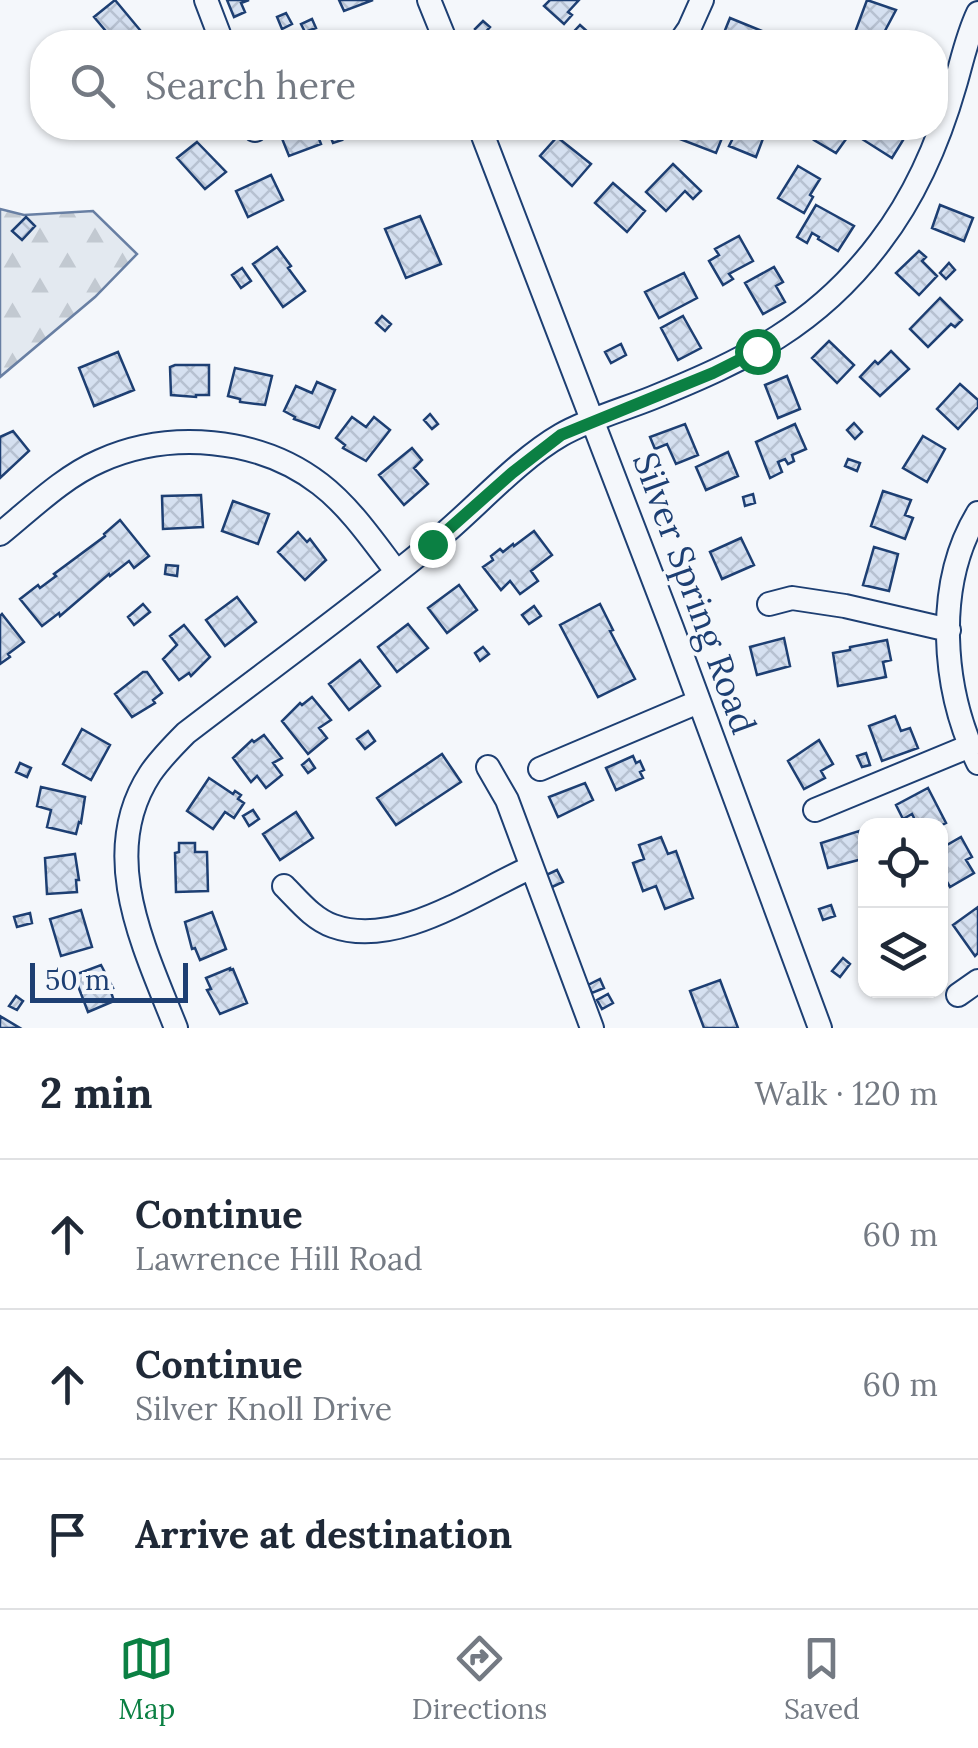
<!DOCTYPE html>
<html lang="en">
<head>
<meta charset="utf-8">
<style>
	:root { --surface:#fff; --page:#f2f2f3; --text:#1f2937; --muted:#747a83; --line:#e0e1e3; --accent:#0b8043 }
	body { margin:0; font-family:Lora,serif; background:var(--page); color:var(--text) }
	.controls { position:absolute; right:30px; bottom:30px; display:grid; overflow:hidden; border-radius:20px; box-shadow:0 2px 8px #0004 }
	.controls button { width:90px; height:90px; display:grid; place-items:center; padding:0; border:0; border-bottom:2px solid var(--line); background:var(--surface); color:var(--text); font:50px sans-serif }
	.scale { position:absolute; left:30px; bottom:25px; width:158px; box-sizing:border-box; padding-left:10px; border:5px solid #1d3f73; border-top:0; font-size:28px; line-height:35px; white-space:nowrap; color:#1d3f73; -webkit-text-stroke:8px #f4f7fb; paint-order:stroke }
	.stop { position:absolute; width:30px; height:30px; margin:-22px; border:8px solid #0b8043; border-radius:50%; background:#fff }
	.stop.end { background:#0b8043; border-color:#fff; box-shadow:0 2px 10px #0008 }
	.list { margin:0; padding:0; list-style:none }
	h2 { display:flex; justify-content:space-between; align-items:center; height:130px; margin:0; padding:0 40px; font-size:42px }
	h2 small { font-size:32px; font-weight:400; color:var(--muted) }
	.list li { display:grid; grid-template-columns:65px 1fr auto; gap:30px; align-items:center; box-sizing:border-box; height:150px; padding:0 40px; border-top:2px solid var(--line) }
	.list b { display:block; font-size:38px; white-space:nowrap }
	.list p { margin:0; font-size:32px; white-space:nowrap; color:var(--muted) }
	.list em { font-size:32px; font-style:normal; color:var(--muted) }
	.icon { flex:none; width:55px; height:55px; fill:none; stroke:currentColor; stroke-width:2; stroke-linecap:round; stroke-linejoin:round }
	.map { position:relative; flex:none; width:978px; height:1028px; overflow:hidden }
	.search { position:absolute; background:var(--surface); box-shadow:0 2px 8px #0004; left:30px; right:30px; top:30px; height:110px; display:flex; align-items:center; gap:25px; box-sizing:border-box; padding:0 35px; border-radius:40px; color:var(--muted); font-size:38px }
	.sheet { height:580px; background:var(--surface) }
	nav { display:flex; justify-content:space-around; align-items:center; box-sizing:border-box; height:140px; border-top:2px solid var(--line); background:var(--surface); font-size:28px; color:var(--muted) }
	nav a { display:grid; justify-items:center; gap:5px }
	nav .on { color:var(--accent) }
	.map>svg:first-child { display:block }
	.forest { fill:url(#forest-firs); stroke:#687fa3; stroke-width:2.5 }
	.building { fill:url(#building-cross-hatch); stroke:#1d3f73; stroke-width:2.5 }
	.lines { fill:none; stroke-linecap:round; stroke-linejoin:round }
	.minor-casing { stroke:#1d3f73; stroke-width:26 }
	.minor { stroke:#f4f7fb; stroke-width:22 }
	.route { stroke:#0b8043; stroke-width:12 }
	.labels { text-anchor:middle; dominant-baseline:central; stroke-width:8; stroke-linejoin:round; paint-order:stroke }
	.street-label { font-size:35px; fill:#1d3f73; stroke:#f4f7fb }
</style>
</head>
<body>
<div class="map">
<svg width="978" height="1028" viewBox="0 0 978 1028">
	<defs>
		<pattern id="forest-firs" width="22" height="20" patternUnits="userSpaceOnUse" patternTransform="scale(2.5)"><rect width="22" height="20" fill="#e3e9f0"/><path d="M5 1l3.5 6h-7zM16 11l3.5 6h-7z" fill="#c2c9d1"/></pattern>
		<pattern id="building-cross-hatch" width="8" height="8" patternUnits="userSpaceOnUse" patternTransform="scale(2.5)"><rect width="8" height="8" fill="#d5e0f0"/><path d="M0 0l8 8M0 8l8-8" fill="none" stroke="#b6c1d1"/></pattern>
	</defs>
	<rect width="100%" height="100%" fill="#f4f7fb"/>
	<!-- forest -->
	<path class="forest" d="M0,209L24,215L93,211L137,254L95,297L0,377Z"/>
	<!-- building -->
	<path class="building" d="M115,0L140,30L125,42H115L94,17Z
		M227,0H249L241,3L245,12L234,17Z
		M339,0H373L344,11Z
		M550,0H579L568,12L572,15L564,24L544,6Z
		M867,0L896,10L879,42H872L854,35Z
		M286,13L292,24L282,29L277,17Z
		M730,18L762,31L758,42L721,40Z
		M312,19L316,28L305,32L301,24Z
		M483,21L490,27L482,36L475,29Z
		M580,25L599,42H564Z
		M159,33L167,42H147Z
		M349,33L353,42H326Z
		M289,128H315L321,144L289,156L279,131Z
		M327,128H336L342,140L333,143Z
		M685,128H726L716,153L680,139Z
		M738,128H767L756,157L729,146Z
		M822,128H854L836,153L814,140Z
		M870,128H890L905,137L892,158L862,139Z
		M557,137L591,164L572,186L540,156Z
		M197,142L226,172L205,189L177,158Z
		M673,164L701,191L693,199L685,191L666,211L646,192Z
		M798,166L820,179L810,195L813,197L804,213L778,198Z
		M271,175L283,200L248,217L236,191Z
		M613,183L645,211L627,232L595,203Z
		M816,205L854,226L838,251L818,239L819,237L812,233L807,243L797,237Z
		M940,205L973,218L964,241L932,228Z
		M420,216L441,264L406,278L385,229Z
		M26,217L35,226L22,240L12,231Z
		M739,236L753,261L729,274L733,279L723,285L709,261L719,255L715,249Z
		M277,247L291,266L288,268L305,291L283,307L253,264Z
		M919,251L926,257L922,261L937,276L919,295L896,273Z
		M949,263L955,270L946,279L940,273Z
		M774,267L783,282L776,286L785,302L763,314L745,283Z
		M242,268L251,281L241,288L232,275Z
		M684,273L697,298L659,318L645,292Z
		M940,298L962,320L955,327L951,324L928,347L910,329Z
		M382,316L391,324L385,331L376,323Z
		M683,316L701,348L678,360L661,328Z
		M829,341L854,365L837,383L812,358Z
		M621,344L626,355L611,363L605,352Z
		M891,351L909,369L880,396L860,377L875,361L878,364Z
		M118,352L134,390L94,406L79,368Z
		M175,365H209V395H196V397L171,395L170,367Z
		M235,368L272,376L265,405L240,402V399L228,396Z
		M787,376L800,409L778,418L765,385Z
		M317,382L335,390L319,428L294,419L295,417L284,411L296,386L312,393Z
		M960,384L978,400V407L958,429L937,409Z
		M430,414L438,424L432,429L424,420Z
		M352,417L366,427L374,417L390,430L366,461L343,448L345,445L336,438Z
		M854,423L862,432L855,439L847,430Z
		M685,424L698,455L676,464L667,444L655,449L650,437Z
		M795,424L806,449L792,455L794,461L788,464L785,459L778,462L782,472L770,478L756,442Z
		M13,431L29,451L0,478V437Z
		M923,436L945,449L927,482L903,468Z
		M412,448L422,460L414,468L428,484L404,505L379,475Z
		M728,452L738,476L706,490L696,467Z
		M848,459L860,463L857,471L845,466Z
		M883,491L911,500L905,515L913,518L905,539L871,526Z
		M753,494L755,503L745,506L743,497Z
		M201,495L203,527L163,529L162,496Z
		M233,501L269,514L258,544L222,531Z
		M120,520L149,556L134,568L129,561L110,576L109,574L60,616L59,613L42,626L20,599L38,585L40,588L56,576L54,574L105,536L104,534Z
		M534,531L552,555L531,571L538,581L520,594L510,581L501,590L483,567L493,560L491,556L500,549L503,552L513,544L514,546Z
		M298,532L307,542L310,539L326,560L305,580L278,552Z
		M741,538L754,565L722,579L710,552Z
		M874,547L898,554L889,591L863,585Z
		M166,565L178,566L177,576L165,574Z
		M459,585L477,610L447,633L428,608Z
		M237,597L256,622L225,646L206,620Z
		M143,604L150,612L134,625L128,617Z
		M600,604L613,630L610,631L635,679L598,697L560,625Z
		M534,606L541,616L529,624L522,615Z
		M2,614L24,642L8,654L10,657L0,664V616Z
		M408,624L428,648L397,672L378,647Z
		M184,625L210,657L191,676L189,673L179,680L163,659L177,645L170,636Z
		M784,638L790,666L757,675L750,647Z
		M887,640L891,660L883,662L886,677L838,686L833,653L850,650V647Z
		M483,647L489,654L480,661L475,653Z
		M360,660L380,686L349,710L329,684Z
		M143,672H147L162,693L153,700L155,703L132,717L115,694Z
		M312,697L331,720L319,728L327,738L308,754L282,721L300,703L302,705Z
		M895,716L901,731L910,728L918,748L882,761L869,726Z
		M82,729L110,745L91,780L63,764Z
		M368,731L375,741L365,749L357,739Z
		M264,735L282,758L273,763L282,775L266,788L257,776L251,782L233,758L252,740L254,742Z
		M819,740L833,764L821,771L825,778L804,789L788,761Z
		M866,753L870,765L862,767L857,756Z
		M442,754L461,782L396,825L377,798Z
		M633,756L636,763L640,761L644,770L640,772L643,778L616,790L606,768Z
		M309,759L315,768L308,773L302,765Z
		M20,763L31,768L27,777L16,772Z
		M209,778L233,794L235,791L241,795L238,799L244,803L234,818L225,812L213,829L187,811Z
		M585,783L593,800L558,817L549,797Z
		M41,787L85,797L81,823L79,822L76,834L47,827L51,810L37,806Z
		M928,788L946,823L940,826H918L912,814L903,819L896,805Z
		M253,810L259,819L249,826L243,816Z
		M296,812L313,838L280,860L263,834Z
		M859,831L866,858L828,868L821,843Z
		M661,837L668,854L676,851L693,898L665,909L656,886L643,891L633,863L644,859L639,845Z
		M961,837L972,857L966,860L974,873L950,887L940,870V849Z
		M179,843H195V852H207L208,891L176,892L175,853L179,852Z
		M75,854L79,880H76L77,892L47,894L45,858Z
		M557,870L563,882L552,887L546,875Z
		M831,905L835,916L823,920L819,909Z
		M978,907V953L975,956L953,925Z
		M81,910L92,947L61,956L50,919Z
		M212,912L226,949L200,960L195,948L192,949L185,922Z
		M30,913L32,923L17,927L14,917Z
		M843,958L850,964L840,977L832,971Z
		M101,965L113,988L110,989L114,1001L88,1012L75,978L78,977L77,974Z
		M230,968V970L233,969L247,1003L220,1014L207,990L211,989L206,978Z
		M600,979L604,988L592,993L588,985Z
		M720,980L738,1028H704L690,991Z
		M608,994L613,1003L602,1009L597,1000Z
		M16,996L23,1001L17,1010L9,1006Z
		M0,1016L20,1028H0Z"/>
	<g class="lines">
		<!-- minor casing -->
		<g class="minor-casing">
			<path id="minor" d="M206,0L222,42
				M429,0L446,42
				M680,42L689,29L702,0
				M255,128V130
				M480,128L672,628L820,1028
				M978,513C934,585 942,689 978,763
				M0,534C31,509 63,477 100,461C169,430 259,437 320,484C350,507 373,541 396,571
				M769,604L792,598L845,606L949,630
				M488,767L507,800L592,1028
				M540,769L698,702
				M815,810L970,746
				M284,886C299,901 313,919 333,926C397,949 475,892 532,867
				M958,995L978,981
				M176,1028C145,949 97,855 150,774C160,759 173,746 186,733C268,670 353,609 433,543C474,510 516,461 561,435C589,419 622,410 652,398C746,360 818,325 880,242C916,195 939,141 955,85C962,61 967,36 978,13"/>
		</g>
		<!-- minor -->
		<use href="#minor" class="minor"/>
	</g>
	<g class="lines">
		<!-- route -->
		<path class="route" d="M432,544L512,473L561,435L713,373L757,351"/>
	</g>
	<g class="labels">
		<!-- street labels -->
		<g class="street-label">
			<text transform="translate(695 593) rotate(70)">Silver Spring Road</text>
		</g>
	</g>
</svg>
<div class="controls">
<button><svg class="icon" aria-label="locate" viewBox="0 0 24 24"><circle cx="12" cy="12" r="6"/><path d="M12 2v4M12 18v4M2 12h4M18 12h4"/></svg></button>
<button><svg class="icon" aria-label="layers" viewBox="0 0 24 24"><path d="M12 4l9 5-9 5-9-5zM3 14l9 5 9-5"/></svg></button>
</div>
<div class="scale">50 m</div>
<div class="stop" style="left:757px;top:351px"></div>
<div class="stop end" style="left:432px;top:544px"></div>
<div class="search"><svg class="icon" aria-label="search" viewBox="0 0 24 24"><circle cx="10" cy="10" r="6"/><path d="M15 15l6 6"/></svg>Search here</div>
</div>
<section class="sheet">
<h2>2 min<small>Walk · 120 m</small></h2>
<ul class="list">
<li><svg class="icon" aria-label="ahead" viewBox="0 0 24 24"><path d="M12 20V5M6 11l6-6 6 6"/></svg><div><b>Continue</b><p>Lawrence Hill Road</p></div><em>60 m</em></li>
<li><svg class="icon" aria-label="ahead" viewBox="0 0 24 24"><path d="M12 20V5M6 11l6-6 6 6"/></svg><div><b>Continue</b><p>Silver Knoll Drive</p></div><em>60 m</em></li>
<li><svg class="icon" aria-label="arrive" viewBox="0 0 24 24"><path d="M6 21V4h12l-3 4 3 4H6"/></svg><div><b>Arrive at destination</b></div></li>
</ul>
</section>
<nav>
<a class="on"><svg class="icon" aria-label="map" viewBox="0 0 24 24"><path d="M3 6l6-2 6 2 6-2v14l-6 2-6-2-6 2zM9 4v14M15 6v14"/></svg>Map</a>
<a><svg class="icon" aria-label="directions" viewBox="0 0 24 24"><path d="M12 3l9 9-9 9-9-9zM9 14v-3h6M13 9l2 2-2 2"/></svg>Directions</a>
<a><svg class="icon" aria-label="saved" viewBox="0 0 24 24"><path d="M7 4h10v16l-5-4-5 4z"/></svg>Saved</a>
</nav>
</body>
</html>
